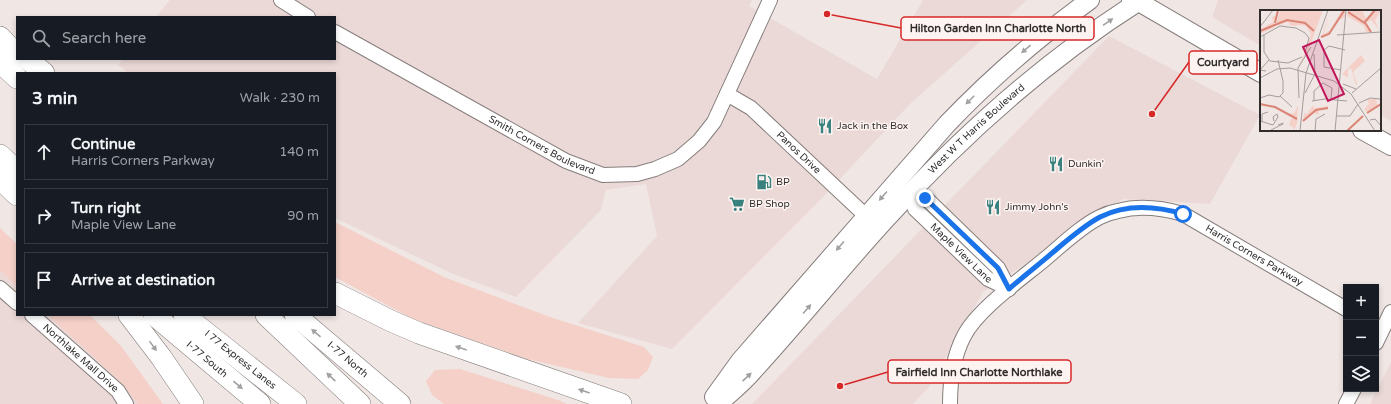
<!DOCTYPE html>
<html lang="en">
<head>
<meta charset="utf-8">
<style>
	:root { --surface:#171b24; --page:#242831; --text:#f1f3f6; --muted:#9ea1a6; --line:#363941 }
	body { margin:0; font-family:"Varela Round",sans-serif; background:var(--page); color:var(--text) }
	.controls { position:absolute; right:12px; bottom:12px; display:grid; overflow:hidden; border-radius:0px; box-shadow:0 2px 6px #0003 }
	.controls button { width:36px; height:36px; display:grid; place-items:center; padding:0; border:0; border-bottom:1px solid var(--line); background:var(--surface); color:var(--text); font:20px sans-serif }
	.stop { position:absolute; width:12px; height:12px; margin:-9px; border:3px solid #1a73e8; border-radius:50%; background:#fff }
	.stop.end { background:#1a73e8; border-color:#fff; box-shadow:0 1px 4px #0008 }
	.list { margin:0; padding:0; list-style:none }
	h2 { display:flex; justify-content:space-between; align-items:center; height:52px; margin:0; padding:0 16px; font-size:17px }
	h2 small { font-size:13px; font-weight:400; color:var(--muted) }
	.list li { display:grid; grid-template-columns:26px 1fr auto; gap:12px; align-items:center; box-sizing:border-box; height:56px; margin:0 8px 8px; padding:0 8px; border:1px solid var(--line); border-radius:0px }
	.list b { display:block; font-size:15px; white-space:nowrap }
	.list p { margin:0; font-size:13px; white-space:nowrap; color:var(--muted) }
	.list em { font-size:13px; font-style:normal; color:var(--muted) }
	.icon { flex:none; width:22px; height:22px; fill:none; stroke:currentColor; stroke-width:2; stroke-linecap:round; stroke-linejoin:round }
	.map { position:relative; flex:none; width:1391px; height:404px; overflow:hidden }
	.search { position:absolute; background:var(--surface); box-shadow:0 2px 6px #0003; left:16px; top:16px; width:320px; height:44px; display:flex; align-items:center; gap:10px; box-sizing:border-box; padding:0 14px; border-radius:0px; color:var(--muted); font-size:15px }
	.panel { position:absolute; background:var(--surface); box-shadow:0 2px 6px #0003; left:16px; top:72px; width:320px; height:244px; border-radius:0px }
	.map>svg:first-child { display:block }
	.built { fill:#ebd9d7 }
	.green { fill:#f4d0c8 }
	.lines { fill:none; stroke-linecap:round; stroke-linejoin:round }
	.minor-casing { stroke:#867e7c; stroke-width:16 }
	.major-casing { stroke:#867e7c; stroke-width:20 }
	.highway-casing { stroke:#867e7c; stroke-width:22 }
	.minor { stroke:#fff; stroke-width:14 }
	.major { stroke:#fff; stroke-width:18 }
	.highway { stroke:#fff; stroke-width:21 }
	.oneway { fill:#a2a0a0 }
	.route { stroke:#1a73e8; stroke-width:5 }
	.labels { text-anchor:middle; dominant-baseline:central; stroke-width:3; stroke-linejoin:round; paint-order:stroke }
	.poi-label { font-size:10px; fill:#312d2d; stroke:#fdf4f2; text-anchor:start }
	.street-label { font-size:10px; fill:#312d2d; stroke:#fdf4f2 }
	.inset-river { fill:none; stroke:#db8576; stroke-width:2 }
	.inset-road { fill:none; stroke:#a49d9b; stroke-width:1 }
	.view { fill:#c2185b; fill-opacity:0.15; stroke:#c2185b; stroke-width:2 }
	.inset-edge { fill:none; stroke:#312d2d; stroke-width:2 }
	.leader { fill:none; stroke:#d62828; stroke-width:1.5 }
	.callout-dot { fill:#d62828; stroke:#fdf4f2; stroke-width:1.5 }
	.callout { fill:#fdf4f2; stroke:#d62828; stroke-width:1.5 }
	.callout-label { font-size:11px; text-anchor:middle; font-weight:bold; fill:#312d2d }
</style>
</head>
<body>
<div class="map">
<svg width="1391" height="404" viewBox="0 0 1391 404">
	<rect width="100%" height="100%" fill="#f0e7e5"/>
	<!-- built -->
	<path class="built" d="M170,0H752L749,6L877,79L923,0H1027L911,103L823,197L672,349L578,323L657,236L646,184L606,190L601,210L516,297L453,274L335,218V73H128L118,65L123,59H335V17H156Z
		M1218,0H1391V121L1380,115V11H1261V46L1212,17Z
		M1109,36L1260,115L1210,204L1123,199L983,292L929,387L913,404H752Z
		M0,261L17,277V315H59L145,404H0Z
		M1391,362V404H1370Z"/>
	<!-- green -->
	<path class="green" d="M335,222L444,277L550,317L644,347L653,357L648,370L638,379L609,378L527,359L413,319L335,277Z
		M0,228L17,244V286L0,270Z
		M48,315H90L121,346L163,404H138L119,380Z
		M460,369L558,400L567,404H444L432,395L426,381L435,370Z"/>
	<g class="lines">
		<!-- minor casing -->
		<g class="minor-casing">
			<g id="minor">
				<path d="M281,0L308,17"/>
				<path id="s1" d="M335,32L566,161L603,175L637,174L655,169L678,159L699,141L714,122L770,0"/>
				<path id="s2" d="M727,94L751,108L866,216"/>
				<path id="s3" d="M909,193L915,209L988,279L1009,289"/>
				<path d="M909,193L925,198L929,201L998,268L1009,289"/>
				<path d="M0,288L17,303"/>
				<path id="s4" d="M32,315L118,391L126,404"/>
				<path d="M1376,343L1391,312"/>
				<path id="s5" d="M950,404C950,381 953,357 964,336C977,310 1021,279 1045,259C1062,245 1080,227 1100,217C1106,214 1112,212 1118,211C1140,205 1162,208 1183,214L1346,309"/>
				<path d="M1346,404L1354,389"/>
			</g>
		</g>
		<!-- major casing -->
		<g class="major-casing">
			<g id="major">
				<path d="M1131,0L1139,2L1261,73"/>
				<path d="M1362,130L1391,146"/>
				<path d="M714,397L740,361L947,124C991,78 1038,37 1090,0"/>
				<path id="s6" d="M718,404C730,393 743,383 753,371C799,321 841,268 887,218C962,135 1046,60 1141,0"/>
			</g>
		</g>
		<!-- highway casing -->
		<g class="highway-casing">
			<g id="highway">
				<path d="M0,37L17,55"/>
				<path d="M27,59L44,73"/>
				<path d="M0,62L17,78"/>
				<path d="M0,155L17,171"/>
				<path d="M0,179L17,195"/>
				<path d="M335,293L391,321L419,333L621,404"/>
				<path d="M129,315L161,357L193,404"/>
				<path id="s7" d="M154,315L260,404"/>
				<path id="s8" d="M184,315L296,404"/>
				<path d="M266,315L360,404"/>
				<path id="s9" d="M295,315L400,404"/>
			</g>
		</g>
		<!-- minor -->
		<use href="#minor" class="minor"/>
		<!-- major -->
		<use href="#major" class="major"/>
		<!-- highway -->
		<use href="#highway" class="highway"/>
	</g>
	<!-- one-way arrows -->
	<defs><path id="oneway-solid" d="M-6-.8H1V-3.2L6.5 0L1 3.2V.8H-6Z"/></defs>
	<g class="oneway">
		<use href="#oneway-solid" transform="translate(1108 22) rotate(-34)"/>
		<use href="#oneway-solid" transform="translate(1026 49) rotate(140)"/>
		<use href="#oneway-solid" transform="translate(970 100) rotate(135)"/>
		<use href="#oneway-solid" transform="translate(883 196) rotate(131)"/>
		<use href="#oneway-solid" transform="translate(840 246) rotate(131)"/>
		<use href="#oneway-solid" transform="translate(807 309) rotate(-49)"/>
		<use href="#oneway-solid" transform="translate(316 333) rotate(-139)"/>
		<use href="#oneway-solid" transform="translate(153 346) rotate(54)"/>
		<use href="#oneway-solid" transform="translate(461 348) rotate(-161)"/>
		<use href="#oneway-solid" transform="translate(331 377) rotate(-137)"/>
		<use href="#oneway-solid" transform="translate(747 377) rotate(-43)"/>
		<use href="#oneway-solid" transform="translate(238 385) rotate(40)"/>
		<use href="#oneway-solid" transform="translate(584 391) rotate(-161)"/>
	</g>
	<g class="lines">
		<!-- route -->
		<path class="route" d="M925,198L998,268L1009,289C1025,275 1042,262 1058,248C1071,237 1085,225 1100,217C1126,204 1156,206 1183,214"/>
	</g>
	<!-- icons -->
	<defs>
		<g id="restaurant-bare" transform="scale(1.2)"><path d="M-5-6h1v4h1v-4h1v4h1v-4h1v5L-1.5 .5V6h-2V.5L-5-1ZM5-6V6H3V1.5H1.5Q1.5-4 5-6Z" fill="#39817e" stroke="#fdf4f2" stroke-width="2.5" paint-order="stroke"/></g>
		<g id="fuel-bare" transform="scale(1.2)"><path d="M-5.5-6h7V0h2V4h1.3V-2.5L3-4.5l.8-.8L6-3V5H2.5V1h-1V6h-7ZM-4.2-4.7v3.2H.2V-4.7Z" fill="#39817e" stroke="#fdf4f2" stroke-width="2.5" paint-order="stroke"/></g>
		<g id="supermarket-bare" transform="scale(1.2)"><path d="M-6-5.5h2.5l.6 2H6L4.5 2H-2.5L-4.4-4H-6ZM-1.5 3.2a1.3 1.3 0 1 0 .1 0ZM3 3.2a1.3 1.3 0 1 0 .1 0Z" fill="#39817e" stroke="#fdf4f2" stroke-width="2.5" paint-order="stroke"/></g>
	</defs>
	<g fill-rule="evenodd">
		<use href="#restaurant-bare" x="825" y="126"/>
		<use href="#restaurant-bare" x="1056" y="164"/>
		<use href="#fuel-bare" x="764" y="182"/>
		<use href="#supermarket-bare" x="737" y="204"/>
		<use href="#restaurant-bare" x="993" y="207"/>
	</g>
	<g class="labels">
		<!-- poi labels -->
		<g class="poi-label">
			<text x="837" y="126">Jack in the Box</text>
			<text x="1068" y="164">Dunkin'</text>
			<text x="776" y="182">BP</text>
			<text x="749" y="204">BP Shop</text>
			<text x="1005" y="207">Jimmy John's</text>
		</g>
		<!-- street labels -->
		<g class="street-label">
			<text stroke="none"><textPath href="#s6" startOffset="378">West W T Harris Boulevard</textPath></text>
			<text stroke="none"><textPath href="#s1" startOffset="236">Smith Corners Boulevard</textPath></text>
			<text stroke="none"><textPath href="#s2" startOffset="93">Panos Drive</textPath></text>
			<text stroke="none"><textPath href="#s3" startOffset="81">Maple View Lane</textPath></text>
			<text stroke="none"><textPath href="#s5" startOffset="419">Harris Corners Parkway</textPath></text>
			<text stroke="none"><textPath href="#s4" startOffset="65">Northlake Mall Drive</textPath></text>
			<text stroke="none"><textPath href="#s7" startOffset="69">I-77 South</textPath></text>
			<text stroke="none"><textPath href="#s8" startOffset="72">I 77 Express Lanes</textPath></text>
			<text stroke="none"><textPath href="#s9" startOffset="69">I-77 North</textPath></text>
		</g>
	</g>
	<!-- overview -->
	<g transform="translate(1260 10)">
		<rect width="121" height="121" fill="#f0e7e5"/>
		<path d="M20,0H63L48,41L37,58L46,41L51,24L46,16L41,15L31,16L28,12L16,16ZM70,0L64,24L70,20L81,1H85V7L79,10L69,24L62,27ZM114,0H121L115,11L120,21L111,10L106,13L111,22H106L104,16L87,6L88,1H102L107,9ZM18,5L14,12L15,17L0,24L1,19L13,12L12,7ZM101,45L105,51L93,62L97,74L96,76L91,58L88,59V68L82,64ZM107,89H116L117,94L121,95L107,102L104,99L109,94ZM38,95L37,113L34,121L33,117L29,115L31,109L36,107L28,104L34,103ZM53,95L54,98L68,96V99L58,100L59,105L54,103L43,111L44,103L47,104Z" fill="#f4d0c8"/>
		<path class="inset-river" d="M88,2L106,14L111,22M15,13L18,0M104,13L115,0M0,21L27,10L45,13L54,21M61,27L69,24L84,1M0,94L15,97L37,109M107,103L121,94M43,111L56,100L68,98M87,121L103,106"/>
		<path class="inset-road" d="M89,0H103M0,17L13,0M4,25V42L10,51L28,53L42,47M77,25L121,22M0,27L20,16L36,18L45,23L49,28L45,43M81,60L64,57V40L69,36L85,40M6,61L0,60L9,50M0,68L17,59L30,58L74,71L91,84L115,121M83,74L96,79M45,83L55,64L54,44M92,83L121,58M20,86L32,97M0,88L9,85L19,87L23,83V71L18,50M39,88L38,58L51,37M52,91L65,89L87,91M54,91V81L63,73L72,78L71,89M99,93L110,88L120,89M77,106H90L98,94M110,110L115,109L121,116M0,111L13,115L18,107L17,104L13,107L14,111M2,112V104L8,102M11,120L23,114V113L18,115M40,121L46,63L68,0M55,121L56,109L65,104M75,121L86,0"/>
		<path class="view" d="M59,30L84,84L68,91L43,37Z"/>
		<rect width="121" height="121" class="inset-edge"/>
	</g>
	<!-- callouts -->
	<path class="leader" d="M827 14L901 28M1152 114L1189 62M840 386L888 372"/>
	<g class="callout-dot">
		<circle cx="827" cy="14" r="4"/>
		<circle cx="1152" cy="114" r="4"/>
		<circle cx="840" cy="386" r="4"/>
	</g>
	<g class="callout">
		<rect x="901" y="17" width="193" height="23" rx="4"/>
		<rect x="1189" y="51" width="68" height="23" rx="4"/>
		<rect x="888" y="360" width="183" height="23" rx="4"/>
	</g>
	<g class="callout-label">
		<text x="998" y="32">Hilton Garden Inn Charlotte North</text>
		<text x="1223" y="66">Courtyard</text>
		<text x="979" y="376">Fairfield Inn Charlotte Northlake</text>
	</g>
</svg>
<div class="controls">
<button>+</button>
<button>−</button>
<button><svg class="icon" aria-label="layers" viewBox="0 0 24 24"><path d="M12 4l9 5-9 5-9-5zM3 14l9 5 9-5"/></svg></button>
</div>
<div class="stop" style="left:1183px;top:214px"></div>
<div class="stop end" style="left:925px;top:198px"></div>
<div class="search"><svg class="icon" aria-label="search" viewBox="0 0 24 24"><circle cx="10" cy="10" r="6"/><path d="M15 15l6 6"/></svg>Search here</div>
<section class="panel">
<h2>3 min<small>Walk · 230 m</small></h2>
<ul class="list">
<li><svg class="icon" aria-label="ahead" viewBox="0 0 24 24"><path d="M12 20V5M6 11l6-6 6 6"/></svg><div><b>Continue</b><p>Harris Corners Parkway</p></div><em>140 m</em></li>
<li><svg class="icon" aria-label="right" viewBox="0 0 24 24"><path d="M7 20v-9h11M14 6l5 5-5 5"/></svg><div><b>Turn right</b><p>Maple View Lane</p></div><em>90 m</em></li>
<li><svg class="icon" aria-label="arrive" viewBox="0 0 24 24"><path d="M6 21V4h12l-3 4 3 4H6"/></svg><div><b>Arrive at destination</b></div></li>
</ul>
</section>
</div>
</body>
</html>
